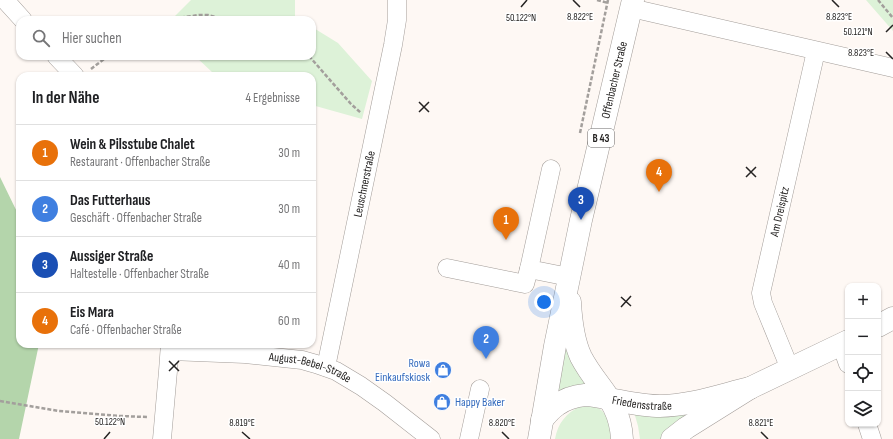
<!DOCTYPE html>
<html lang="de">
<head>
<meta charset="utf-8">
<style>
	:root { --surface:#fff; --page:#f2f2f2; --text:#202124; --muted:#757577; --line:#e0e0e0; --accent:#cc450e }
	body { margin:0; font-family:"Sofia Sans Condensed",sans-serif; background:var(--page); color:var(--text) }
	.controls { position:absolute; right:12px; bottom:12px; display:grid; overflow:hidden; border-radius:8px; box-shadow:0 1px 3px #0004 }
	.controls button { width:36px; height:36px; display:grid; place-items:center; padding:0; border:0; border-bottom:1px solid var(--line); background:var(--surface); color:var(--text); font:20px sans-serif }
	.you { position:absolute; left:544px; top:302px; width:14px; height:14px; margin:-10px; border:3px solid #fff; border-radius:50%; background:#1a73e8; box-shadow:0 0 0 6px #1a73e833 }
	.badge { display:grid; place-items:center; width:26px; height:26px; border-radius:50%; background:var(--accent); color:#fff; font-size:13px; font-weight:700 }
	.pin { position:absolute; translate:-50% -33px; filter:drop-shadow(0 1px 2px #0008) }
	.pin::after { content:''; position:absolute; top:21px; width:14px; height:12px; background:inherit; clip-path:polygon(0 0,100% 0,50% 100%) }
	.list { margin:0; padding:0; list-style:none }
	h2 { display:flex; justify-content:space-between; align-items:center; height:52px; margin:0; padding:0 16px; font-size:17px }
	h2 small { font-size:13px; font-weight:400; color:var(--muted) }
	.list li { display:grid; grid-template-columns:26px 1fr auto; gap:12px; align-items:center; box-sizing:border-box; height:56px; padding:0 16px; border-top:1px solid var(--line) }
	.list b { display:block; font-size:15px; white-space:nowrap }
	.list p { margin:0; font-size:13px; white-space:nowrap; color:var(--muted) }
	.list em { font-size:13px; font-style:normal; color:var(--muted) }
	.icon { flex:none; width:22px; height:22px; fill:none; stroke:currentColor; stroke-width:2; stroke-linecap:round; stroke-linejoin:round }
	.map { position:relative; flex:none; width:893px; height:439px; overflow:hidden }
	.search { position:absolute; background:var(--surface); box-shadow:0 1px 3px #0004; left:16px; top:16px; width:300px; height:44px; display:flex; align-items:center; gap:10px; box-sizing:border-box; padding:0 14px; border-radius:12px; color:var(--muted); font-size:15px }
	.panel { position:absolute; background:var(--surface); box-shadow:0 1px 3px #0004; left:16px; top:72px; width:300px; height:276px; border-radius:12px }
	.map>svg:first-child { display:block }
	.green { fill:#ddf2d8 }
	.forest { fill:#b4d5ab }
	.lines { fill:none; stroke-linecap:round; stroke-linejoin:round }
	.minor-casing { stroke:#a29c98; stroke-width:19 }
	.major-casing { stroke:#a29c98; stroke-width:23 }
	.path { stroke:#a39f9c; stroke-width:2.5; stroke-dasharray:4 2; stroke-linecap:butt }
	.minor { stroke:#fff; stroke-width:18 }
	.major { stroke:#fff; stroke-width:22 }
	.ticks { fill:none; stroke:#252322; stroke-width:1.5 }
	.labels { text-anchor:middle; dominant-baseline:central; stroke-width:3; stroke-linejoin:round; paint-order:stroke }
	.shield { fill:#fff; stroke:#666564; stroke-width:1 }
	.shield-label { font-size:11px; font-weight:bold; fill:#252322 }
	.street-label { font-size:12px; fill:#252322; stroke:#fff }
	.shop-label { font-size:12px; fill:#366cbe; stroke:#fff; text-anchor:end }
	.ticks-label { font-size:10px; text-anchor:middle; fill:#252322; stroke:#fff; stroke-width:3; stroke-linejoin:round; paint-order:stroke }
</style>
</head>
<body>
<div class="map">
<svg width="893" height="439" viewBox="0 0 893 439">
	<rect width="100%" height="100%" fill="#fef8f4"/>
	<!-- green -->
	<path class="green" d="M191,0H295V17L300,20H171Z
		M866,0H893V31Z
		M312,27L338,43L372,81L362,119L312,105V76H214L213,73L195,56H312Z
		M565,330L590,384C574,385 570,385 556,393Z
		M581,406C607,403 607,419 616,439H555C558,423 566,413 581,406Z
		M634,412L691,413L673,430L661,439H640L638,426Z"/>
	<!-- forest -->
	<path class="forest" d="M0,177L20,218V344H39L19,439H0Z"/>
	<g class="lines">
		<!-- minor casing -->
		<g class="minor-casing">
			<g id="minor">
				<path d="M5,0L23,20"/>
				<path d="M631,8L893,68"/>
				<path d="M56,56L75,76"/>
				<path d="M551,169L529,269L569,277"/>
				<path d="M447,268L525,284L529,269"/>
				<path d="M841,344L848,364"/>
				<path id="s1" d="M170,351L245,354L302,360L316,364L336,371L361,386L385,403L431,439"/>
				<path id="s2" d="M326,367L393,45L397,20V0"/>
				<path id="s3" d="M790,369L763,303L761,293L816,51"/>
				<path d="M867,424L872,439"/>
				<path d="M162,439L168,371L170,344"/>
				<path d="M469,439L480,389"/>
			</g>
		</g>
		<!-- major casing -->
		<g class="major-casing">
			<g id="major">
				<path d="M570,302C571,321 573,340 581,357C597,388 620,400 622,439"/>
				<path d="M878,326L893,318"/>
				<path id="s4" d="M542,420C546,415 551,409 557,405C565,399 575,396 585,395C593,395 601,397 609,399C626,402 643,406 660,406C690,406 721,395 750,388"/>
				<path id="s5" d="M539,439L555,346L581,220L633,0"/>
				<path d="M672,439L686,428L750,388L848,341"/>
			</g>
		</g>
		<!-- path -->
		<path class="path" d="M597,0L608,3
			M878,0L893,18
			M163,20L199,15H208L227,20
			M309,56L351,104L361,113
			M91,69L108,56
			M580,133L608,0
			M0,401L59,411L120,416L147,417"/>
		<!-- minor -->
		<use href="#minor" class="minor"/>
		<!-- major -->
		<use href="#major" class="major"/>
	</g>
	<!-- ticks -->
	<path class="ticks" d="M573,0L580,7M832,0L839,7M521,7L527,0M886,32L893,25M886,52L893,59M419,102L429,112M419,112L429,102M746,167L756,177M746,177L756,167M621,297L631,306M621,307L631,296M169,361L179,371M169,371L179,361M242,432L250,439M502,432L509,439M761,432L768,439M104,439L110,432"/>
	<!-- icons -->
	<defs>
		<g id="shop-disc" transform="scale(0.9)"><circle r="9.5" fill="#3f7fe0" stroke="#fff"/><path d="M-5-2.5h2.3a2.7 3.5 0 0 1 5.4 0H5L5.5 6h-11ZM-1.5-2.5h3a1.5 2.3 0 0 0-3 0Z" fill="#fff"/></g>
	</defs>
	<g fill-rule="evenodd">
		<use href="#shop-disc" x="443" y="370"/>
		<use href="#shop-disc" x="442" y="402"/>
	</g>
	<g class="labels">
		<!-- shield labels -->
		<rect class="shield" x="588" y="129" width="26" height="18" rx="3"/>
		<g class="shield-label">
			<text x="601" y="138">B 43</text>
		</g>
		<!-- street labels -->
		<g class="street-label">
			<text stroke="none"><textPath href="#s5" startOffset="367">Offenbacher Straße</textPath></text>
			<text stroke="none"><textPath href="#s2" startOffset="187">Leuschnerstraße</textPath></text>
			<text stroke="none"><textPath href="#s3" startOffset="165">Am Dreispitz</textPath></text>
			<text stroke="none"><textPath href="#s1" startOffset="142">August-Bebel-Straße</textPath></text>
			<text stroke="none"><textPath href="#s4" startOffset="109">Friedensstraße</textPath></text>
		</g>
		<!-- shop labels -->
		<g class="shop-label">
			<text x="430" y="363">Rowa<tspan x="430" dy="14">Einkaufskiosk</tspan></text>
			<text x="455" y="402" text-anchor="start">Happy Baker</text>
		</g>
	</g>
	<g class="ticks-label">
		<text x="839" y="20">8.823°E</text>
		<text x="580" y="20">8.822°E</text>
		<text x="521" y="21">50.122°N</text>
		<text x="858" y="35">50.121°N</text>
		<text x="861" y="56">8.823°E</text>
		<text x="110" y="425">50.122°N</text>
		<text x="242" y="426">8.819°E</text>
		<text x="502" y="426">8.820°E</text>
		<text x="761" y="426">8.821°E</text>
	</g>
</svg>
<div class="controls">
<button>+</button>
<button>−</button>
<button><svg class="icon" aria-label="locate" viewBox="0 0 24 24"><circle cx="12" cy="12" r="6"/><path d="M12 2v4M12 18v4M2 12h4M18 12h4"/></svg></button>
<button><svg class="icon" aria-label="layers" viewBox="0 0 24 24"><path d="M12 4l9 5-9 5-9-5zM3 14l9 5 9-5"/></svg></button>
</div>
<div class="you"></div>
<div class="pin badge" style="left:506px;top:240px;background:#e8710a">1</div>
<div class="pin badge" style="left:486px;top:359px;background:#3f7fe0">2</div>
<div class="pin badge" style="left:581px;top:220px;background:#1a4fb4">3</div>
<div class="pin badge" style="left:659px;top:192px;background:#e8710a">4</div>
<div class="search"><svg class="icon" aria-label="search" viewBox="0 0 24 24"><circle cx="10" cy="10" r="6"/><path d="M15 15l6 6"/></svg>Hier suchen</div>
<section class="panel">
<h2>In der Nähe<small>4 Ergebnisse</small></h2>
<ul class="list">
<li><span class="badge" style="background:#e8710a">1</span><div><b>Wein &amp; Pilsstube Chalet</b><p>Restaurant · Offenbacher Straße</p></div><em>30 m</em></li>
<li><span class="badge" style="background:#3f7fe0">2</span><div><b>Das Futterhaus</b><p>Geschäft · Offenbacher Straße</p></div><em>30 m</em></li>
<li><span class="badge" style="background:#1a4fb4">3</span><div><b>Aussiger Straße</b><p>Haltestelle · Offenbacher Straße</p></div><em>40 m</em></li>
<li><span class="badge" style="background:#e8710a">4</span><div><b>Eis Mara</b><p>Café · Offenbacher Straße</p></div><em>60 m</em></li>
</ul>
</section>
</div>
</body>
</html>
